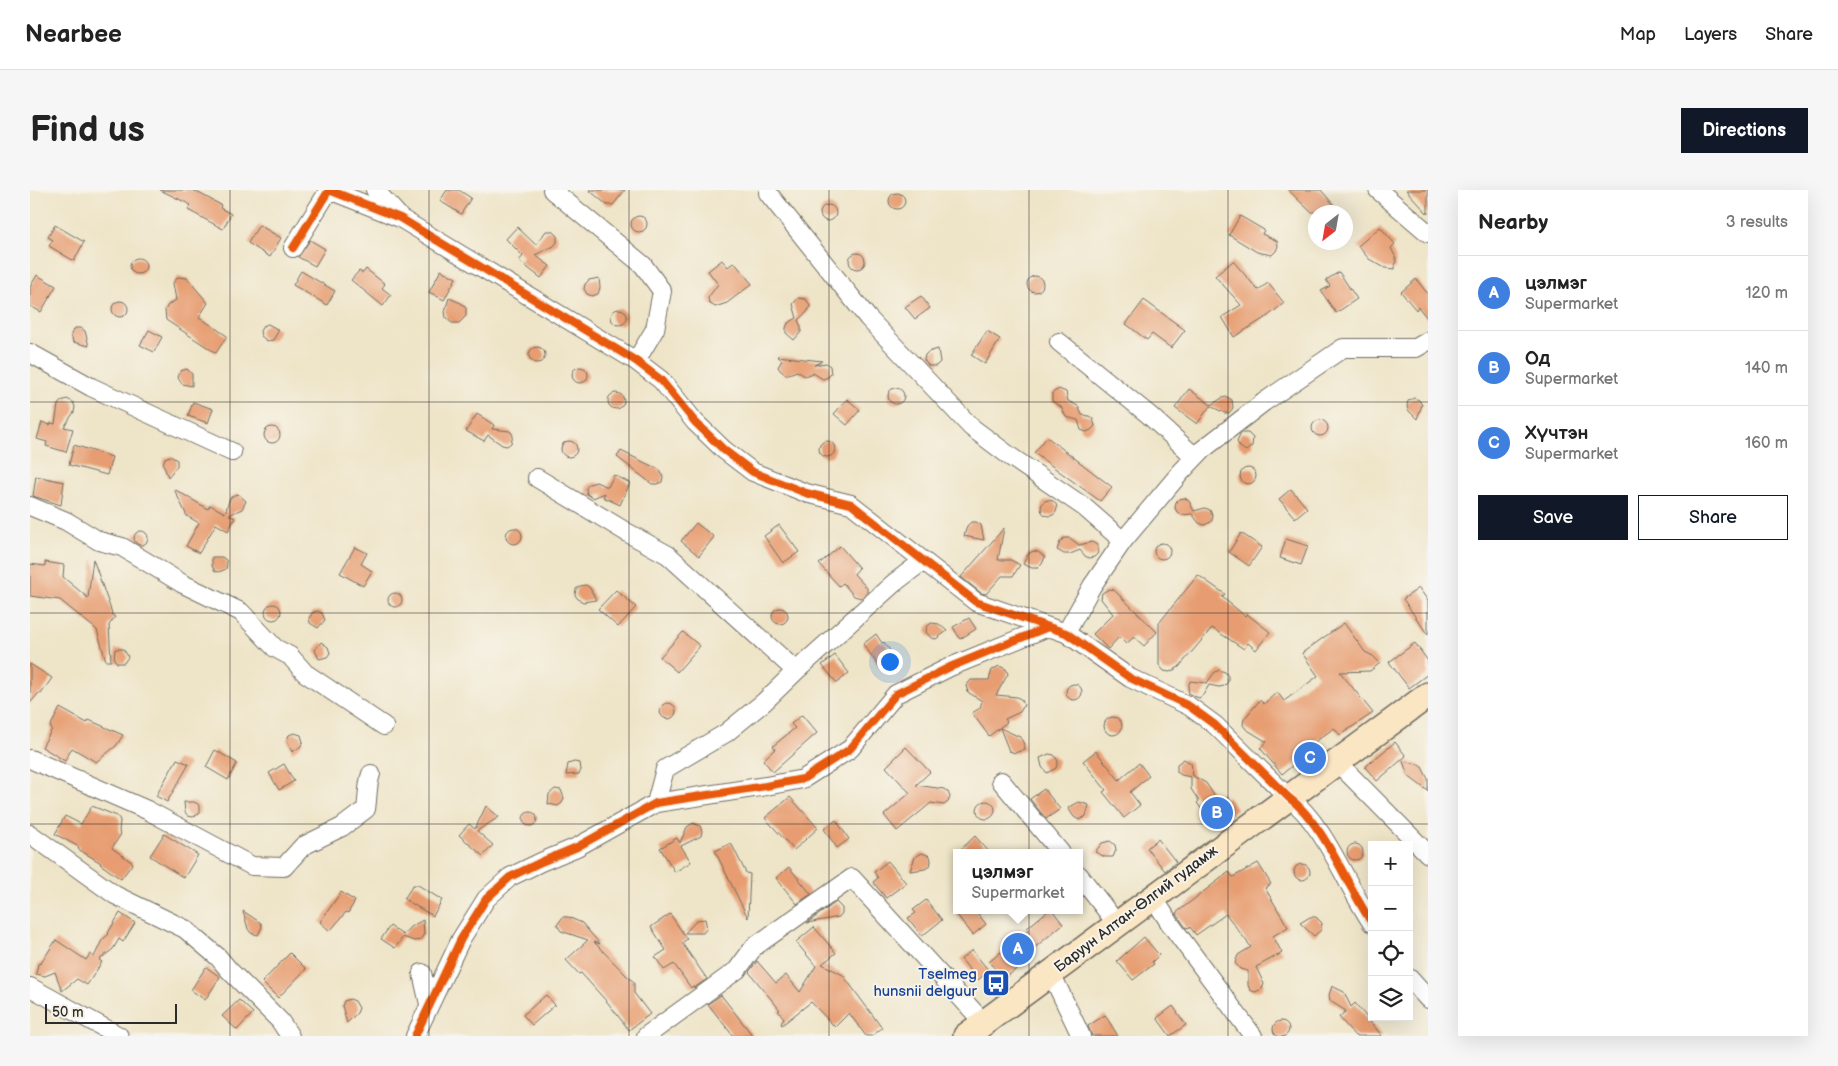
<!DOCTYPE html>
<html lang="en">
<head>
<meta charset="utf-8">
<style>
	:root { --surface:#fff; --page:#f6f6f6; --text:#222; --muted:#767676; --line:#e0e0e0; --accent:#111827 }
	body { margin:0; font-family:"Balsamiq Sans",sans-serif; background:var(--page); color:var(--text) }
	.controls { position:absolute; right:15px; bottom:15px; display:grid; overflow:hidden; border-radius:0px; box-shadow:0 5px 20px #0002 }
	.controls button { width:45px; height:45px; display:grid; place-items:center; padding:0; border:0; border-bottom:1px solid var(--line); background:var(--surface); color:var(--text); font:25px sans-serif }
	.compass { position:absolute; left:1278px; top:15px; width:45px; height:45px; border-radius:50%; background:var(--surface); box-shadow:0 5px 20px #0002; rotate:211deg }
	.scale { position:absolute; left:15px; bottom:12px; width:132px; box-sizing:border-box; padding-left:5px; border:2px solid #2b2b2b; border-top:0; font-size:14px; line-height:18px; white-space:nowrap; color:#2b2b2b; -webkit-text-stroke:4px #f7f3e8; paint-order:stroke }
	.you { position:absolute; left:859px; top:471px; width:18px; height:18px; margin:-12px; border:4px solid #fff; border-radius:50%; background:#1a73e8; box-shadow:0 0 0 8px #1a73e833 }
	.badge { display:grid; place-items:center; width:32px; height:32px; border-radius:50%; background:var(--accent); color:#fff; font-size:16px; font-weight:700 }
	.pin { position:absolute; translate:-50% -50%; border:2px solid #fff; box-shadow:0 1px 5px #0006 }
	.popup { position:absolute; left:923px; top:659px; width:130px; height:65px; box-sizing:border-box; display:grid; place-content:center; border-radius:0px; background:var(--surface); filter:drop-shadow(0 1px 4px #0005); font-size:16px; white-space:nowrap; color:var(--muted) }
	.popup b { font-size:19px; color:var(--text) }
	.popup::after { content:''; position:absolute; left:50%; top:100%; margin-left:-10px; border:10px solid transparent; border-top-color:var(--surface) }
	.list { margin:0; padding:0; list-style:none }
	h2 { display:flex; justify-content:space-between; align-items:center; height:65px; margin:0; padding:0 20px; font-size:21px }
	h2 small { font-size:16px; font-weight:400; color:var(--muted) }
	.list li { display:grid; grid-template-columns:32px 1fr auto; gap:15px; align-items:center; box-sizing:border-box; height:75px; padding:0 20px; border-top:1px solid var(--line) }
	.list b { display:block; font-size:19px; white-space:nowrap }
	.list p { margin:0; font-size:16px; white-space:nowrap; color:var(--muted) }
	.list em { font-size:16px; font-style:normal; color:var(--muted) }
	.actions { display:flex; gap:10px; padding:15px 20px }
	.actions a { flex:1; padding:11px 0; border:1px solid var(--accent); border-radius:0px; text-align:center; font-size:18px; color:var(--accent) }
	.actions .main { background:var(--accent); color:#fff }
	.icon { flex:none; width:28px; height:28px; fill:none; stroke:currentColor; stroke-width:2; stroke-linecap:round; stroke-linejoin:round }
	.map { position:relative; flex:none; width:1398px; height:846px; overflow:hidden; border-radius:0px }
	header { display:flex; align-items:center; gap:30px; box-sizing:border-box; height:70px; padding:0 25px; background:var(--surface); border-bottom:1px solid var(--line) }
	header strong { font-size:24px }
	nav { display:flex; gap:28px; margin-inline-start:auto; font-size:18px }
	.intro { display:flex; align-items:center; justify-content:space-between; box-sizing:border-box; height:120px; padding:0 30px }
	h1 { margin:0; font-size:35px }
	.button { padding:12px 22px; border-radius:0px; background:var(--accent); color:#fff; font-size:18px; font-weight:700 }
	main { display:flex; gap:30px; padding:0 30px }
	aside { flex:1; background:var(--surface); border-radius:0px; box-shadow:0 5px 20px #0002 }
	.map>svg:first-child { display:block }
	.building { fill:#e79d71 }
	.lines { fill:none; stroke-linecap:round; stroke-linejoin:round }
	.street-casing { stroke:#6f6c62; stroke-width:20 }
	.secondary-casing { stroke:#6f6c62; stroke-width:28 }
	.street { stroke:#fff; stroke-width:18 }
	.secondary { stroke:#fbe6c4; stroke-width:25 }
	.cycleway-casing { stroke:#f7f3e8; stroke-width:11 }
	.cycleway { stroke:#e8590c; stroke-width:8 }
	.grid { fill:none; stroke:#2b2b2b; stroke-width:1; stroke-opacity:0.55 }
	.labels { text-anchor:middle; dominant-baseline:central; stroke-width:4; stroke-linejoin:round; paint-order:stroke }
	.street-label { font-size:15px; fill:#2b2b2b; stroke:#f7f3e8 }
	.transit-label { font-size:15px; fill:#164399; stroke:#f7f3e8; text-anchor:end }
</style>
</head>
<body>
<header>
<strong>Nearbee</strong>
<nav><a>Map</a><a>Layers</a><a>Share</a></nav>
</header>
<div class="intro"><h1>Find us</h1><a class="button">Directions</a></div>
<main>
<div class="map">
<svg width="1398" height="846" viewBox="0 0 1398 846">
	<rect width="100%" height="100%" fill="#f7f3e8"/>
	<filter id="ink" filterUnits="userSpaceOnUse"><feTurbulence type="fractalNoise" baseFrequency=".02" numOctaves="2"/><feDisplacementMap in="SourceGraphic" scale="10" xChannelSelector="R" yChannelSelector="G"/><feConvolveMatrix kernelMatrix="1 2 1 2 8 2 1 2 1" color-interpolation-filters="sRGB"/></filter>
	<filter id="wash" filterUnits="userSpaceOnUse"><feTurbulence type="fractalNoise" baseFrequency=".0096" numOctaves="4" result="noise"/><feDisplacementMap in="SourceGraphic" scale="20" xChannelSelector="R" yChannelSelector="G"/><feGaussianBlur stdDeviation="1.12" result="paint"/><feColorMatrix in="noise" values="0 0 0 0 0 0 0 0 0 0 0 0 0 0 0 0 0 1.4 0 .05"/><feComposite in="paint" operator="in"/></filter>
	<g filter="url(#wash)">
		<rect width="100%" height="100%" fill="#eee4c7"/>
		<g id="blocks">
			<!-- building -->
			<path class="building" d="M130,0H163L191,15L190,18L201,24L193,39L158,20L161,15Z
				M417,0H429L441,8L431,24L410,11Z
				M559,0H595L583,15H577Z
				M1258,0H1291L1310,22H1281Z
				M1376,0H1398V24Z
				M859 11a8 8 0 1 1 16 0a8 8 0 1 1-16 0Z
				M790 23a8 8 0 1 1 16 0a8 8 0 1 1-16 0Z
				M601 34a8 8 0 1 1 16 0a8 8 0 1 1-16 0Z
				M1210,26L1234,40L1232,44L1247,51L1248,56L1246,61L1242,65L1227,62L1199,45Z
				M25,35L54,52L44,71L19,56L23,50L18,47Z
				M229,35L251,48L240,67L218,53Z
				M487,37L506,55L516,41H522L527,46V52L524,56L505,65L520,76L511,88L489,71L493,66L476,49Z
				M1350,37L1365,54L1361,58L1366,68L1365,79L1355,78L1339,69L1328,56Z
				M280,50L295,59L285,76L268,67Z
				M819 71a8 8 0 1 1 16 0a8 8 0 1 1-16 0Z
				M100 76a8 8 0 1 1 16 0a8 8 0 1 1-16 0Z
				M692,70L698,77L704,72L722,94L697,113L685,117L679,113L678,108L688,94L678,81Z
				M1203,71L1228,100L1238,93L1254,113L1238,126L1204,147L1192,127L1211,115L1185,86Z
				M336,79L355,94L352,98L361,105L353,116L321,90L329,81L333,83Z
				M411,80L426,88L414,110L399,102Z
				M271,81L305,101L297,115L263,95Z
				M1309,82L1327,109L1306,123L1291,101L1300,96L1296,90Z
				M7,85L26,96L11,122L0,116V97Z
				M997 94a8 8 0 1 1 16 0a8 8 0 1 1-16 0Z
				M148,87L157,88L178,113L169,127L197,146L186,163L136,130L135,120L138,115L146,110L143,93Z
				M569,88L570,98L568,104L562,106L557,104L554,99L555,94L559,90Z
				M1386,89L1398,104V129L1388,117L1386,120L1371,102Z
				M891,106L900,118L885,129L875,117Z
				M419,108L431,113L436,118V126L429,133H422L416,128L415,121Z
				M768,108L776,109L780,116L778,121L768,130L771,137V142L764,150L756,143V138L758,133L767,128L763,114Z
				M1114,110L1155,140L1141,158L1122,144L1117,150L1096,134Z
				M82 119a8 8 0 1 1 16 0a8 8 0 1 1-16 0Z
				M581 127a8 8 0 1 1 16 0a8 8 0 1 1-16 0Z
				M238,134L249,140L243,150L237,151L231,146L230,141L233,136Z
				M45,138H51L55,141L59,156L43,152L41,144Z
				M119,140L132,147L124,162L110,155Z
				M957,141L970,149L955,174L941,165Z
				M499 165a8 8 0 1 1 16 0a8 8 0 1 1-16 0Z
				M908,159L910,172L906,176H899L894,170L895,165L898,162Z
				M747,166L792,171L784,175L796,173L800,176L801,184L798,187L793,189L783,183L775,186L767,181L756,185L750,180L748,177L752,170Z
				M542 185a8 8 0 1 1 16 0a8 8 0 1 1-16 0Z
				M157,179L162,184V196L152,194L148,188L150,181Z
				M858 206a8 8 0 1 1 16 0a8 8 0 1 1-16 0Z
				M1029,199L1036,202L1038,211L1048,216L1052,225L1059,226L1063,229L1065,236L1061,240L1056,242L1051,240L1048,230L1036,227L1031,217L1022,211V203Z
				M1159,199L1181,215L1192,208L1197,207L1202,210L1203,218L1199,223H1195L1180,216L1167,234L1145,218Z
				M578 211a8 8 0 1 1 16 0a8 8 0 1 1-16 0Z
				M1384,208L1389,210L1392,215L1387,229L1378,220L1377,216L1378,211Z
				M37,209L43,212L45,217L44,222L34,237L43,239L36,262L16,256L17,252L7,249L12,232L20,235L21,233L25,234L28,215L31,211Z
				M817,209L830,220L817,235L804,224Z
				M163,212L183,219L178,233L158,226Z
				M447,224L464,235L462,239L480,241L483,245L481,253L477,256L472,255L458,245L454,251L436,241Z
				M1282 238a8 8 0 1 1 16 0a8 8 0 1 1-16 0Z
				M234 245a8 8 0 1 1 16 0a8 8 0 1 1-16 0Z
				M1211,243H1218L1223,248L1222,256L1216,261L1210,257L1207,252Z
				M1017,247L1082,297L1070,311L1004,263Z
				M531 259a8 8 0 1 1 16 0a8 8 0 1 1-16 0Z
				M789 259a8 8 0 1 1 16 0a8 8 0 1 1-16 0Z
				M44,255L82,267L77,285L39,275Z
				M591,261L630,280L633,287L632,292L627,294H622L587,267Z
				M140,266L147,270V276L138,287L133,274L135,268Z
				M1210 286a8 8 0 1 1 16 0a8 8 0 1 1-16 0Z
				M584,285L600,293L590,315L573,307L575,303L563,308L557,304L556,298L559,294L566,292L578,297Z
				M6,286L34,292L31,315L3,306Z
				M144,299L178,319L180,315L195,323L200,308L204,305L208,304L216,311L212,319L199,325L205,328L198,341L186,334L169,363L156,356L169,333L157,326Z
				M1261,299L1277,318L1265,328L1249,309Z
				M1155,308L1159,311L1164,321L1175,318L1180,320L1183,327L1181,332L1174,335L1169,333L1162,324L1152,325L1147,322L1145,318L1146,312L1149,309Z
				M1011 318a8 8 0 1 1 16 0a8 8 0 1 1-16 0Z
				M941,332H946L951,335L954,350L934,346L937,336Z
				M666,333L684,347L669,366L651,351Z
				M749,335L769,362L753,373L734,346Z
				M476 346a8 8 0 1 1 16 0a8 8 0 1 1-16 0Z
				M974,338L968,370H981L990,375L983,386H972L956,404L951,403L931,387Z
				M104 348a7 7 0 1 1 14 0a7 7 0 1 1-14 0Z
				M1211,343L1232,357L1219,376L1199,362Z
				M1034,348H1040L1049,355L1062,352L1067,355L1068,363L1064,367L1059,368L1055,366L1050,360L1040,364H1034L1027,360L1030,352Z
				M1256,349L1278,356L1271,375L1250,368Z
				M1124 361a8 8 0 1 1 16 0a8 8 0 1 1-16 0Z
				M810,356L829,378L824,384L837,398V403L831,408L824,406L813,393L809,396L789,374Z
				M325,357L337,363L331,374L342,381L333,396L310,383Z
				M1003,361L1008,362L1015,367L1012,374L1008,378H1002L993,374L998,364Z
				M182,367H192L196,370L197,374L196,379L189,382L185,381L182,376Z
				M63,369L82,423L81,424L85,427L79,435L81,471H76L67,440L30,410L0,406V374L15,376V372L34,375L33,387L58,408Z
				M1168,385L1195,404L1192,407L1215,426L1217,424L1240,442L1226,460L1218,453L1214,459L1182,438L1149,477L1140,482L1134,481L1129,475V433Z
				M556,395L560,398L566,410L553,412L548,409L545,405L546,399L550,396Z
				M1389,398L1398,411V445L1373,409Z
				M1079,399L1084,400L1127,442L1114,456L1104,447L1096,454L1089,447L1078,459L1063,444L1083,424L1071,409L1072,403Z
				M586,400L606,417L588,437L568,419Z
				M358 410a7 7 0 1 1 14 0a7 7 0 1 1-14 0Z
				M235 422a8 8 0 1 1 16 0a8 8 0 1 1-16 0Z
				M742 426a8 8 0 1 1 16 0a8 8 0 1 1-16 0Z
				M288,421L292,423L295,430L288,438L280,433L279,428L283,422Z
				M939,428L946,439L930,449L923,437Z
				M901,433L909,434L917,441L906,449L901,448L896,442L897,437Z
				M1314,433L1335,462L1343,466L1350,473L1340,481L1310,482L1343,523L1310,545L1304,538L1281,555L1287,564L1275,574L1271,569L1252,584L1230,558L1237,552L1216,539L1213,535L1214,529L1230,510L1234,514L1247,502L1254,511L1288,486L1272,463Z
				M653,442L670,456L647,482L630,467Z
				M846,444L852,453L854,452L868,472L853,482L833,454Z
				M291,452L298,457L300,463L297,467L289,469L285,460Z
				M1385,453L1398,471V484L1379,498L1359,472Z
				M85,459H93L96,463L98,467L94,473H87L84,469Z
				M805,465L819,483L807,493L792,475Z
				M0,474L22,488L11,504L9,503L0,513Z
				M969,476L976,479L978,484L966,505L987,507L992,510L994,515L990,522L975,529L977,532L959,546L942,523L950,518L952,511L936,501L938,502L936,496L941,490H959L962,480Z
				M1189,480L1195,482L1198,486V492L1194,496L1189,497L1179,495L1173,505L1169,508L1159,504L1158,498L1160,491L1177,493L1184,483Z
				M1036 502a8 8 0 1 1 16 0a8 8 0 1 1-16 0Z
				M630 521a8 8 0 1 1 16 0a8 8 0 1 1-16 0Z
				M30,518L57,533L59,530L93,545L86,556L66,572L42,558L35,571L12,557L22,539L20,537Z
				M772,525L787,543L743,582L733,570L745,559L743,556L765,538L761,534Z
				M1074 536a9 9 0 1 1 18 0a9 9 0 1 1-18 0Z
				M970,538L990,547L993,552L995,559L985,563L979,561Z
				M264,543L271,545L273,552L270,557L262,562L257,550L259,545Z
				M1365,552L1376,566L1347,591L1335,577Z
				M876,557L900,582L886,595L914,599L918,602L920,607L918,612L914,615L901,613L867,641L854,625L880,603L856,577Z
				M185,560L207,573L198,590L176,577Z
				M1066,561L1089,590L1109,573L1119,586L1100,602L1110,615L1094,628L1073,602L1076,600L1053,571Z
				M1019,564L1024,565L1028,571L1026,578L1017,583L1012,577L1010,568Z
				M147,569L159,574L137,612L126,606Z
				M1154,569L1161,573L1163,586L1176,593L1189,613L1198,607L1207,619L1185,636L1167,613L1169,611L1161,599V587L1151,585L1147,582V574Z
				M1373,571L1387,574L1392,577L1398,589V601L1378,586Z
				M544,572L550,573L551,580L549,584L536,585L538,574Z
				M254,574L264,591L249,600L239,583Z
				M525,599L531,600L534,608L532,613L528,616L518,614L519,604Z
				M1014,599L1030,619L1016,629L1000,609Z
				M760,607L788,638L764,660L735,628Z
				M947 620a9 9 0 1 1 18 0a9 9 0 1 1-18 0Z
				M154,612H164L168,614L170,618V623L163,627L158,626L155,622Z
				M1049,612L1059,615L1056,626L1049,630L1044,627L1038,618Z
				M62,616L87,626L90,630L89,642L91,644L82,658L103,673L91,689L70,674L71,673L48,659L49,657L25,644L35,626L51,634Z
				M456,616L469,627L447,641L463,655L453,666L429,645L439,634L445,639Z
				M493 629a7 7 0 1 1 14 0a7 7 0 1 1-14 0Z
				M806,630L819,649L807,658L794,639Z
				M663,633L670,636L672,641L671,646L651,656L661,672L645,682L630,658L647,648L650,653L657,637Z
				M134,644L168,665L154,688L120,666Z
				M945,646L960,663H927Z
				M1128,649L1146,672L1135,681L1117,658Z
				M1080,651L1085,655L1086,660L1083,667H1075L1065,662L1072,653Z
				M701,653L716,683L720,684L718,728L685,661Z
				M1317 662a8 8 0 1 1 16 0a8 8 0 1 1-16 0Z
				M892,663L900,666L901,671L900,676L895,679L880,681L885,667Z
				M858,671L876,693L856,708L843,692L848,688L844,682Z
				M1228,673L1241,694L1235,698L1258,737L1243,746L1252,763L1226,777L1234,794L1232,799L1225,802L1220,800L1218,795V781L1210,779L1205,773L1208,765L1221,757L1196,724L1166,745L1160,737L1156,738L1146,723L1199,682L1203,687Z
				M1264 682a8 8 0 1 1 16 0a8 8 0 1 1-16 0Z
				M759,677L781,704L767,714L746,688Z
				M383,695H388L412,710L403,726L374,709Z
				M311,702L325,711L318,723L316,722L300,741L290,732Z
				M896,710L912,730L892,746L878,728L886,723L883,720Z
				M806,712L812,718V723L809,727L777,733Z
				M923,720H945L956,734L943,745Z
				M1019,720H1022L1033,734L996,765L999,769L974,789L959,772L998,740L997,738Z
				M213,721L231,733L232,737L228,745L221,743L218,739Z
				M90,723L105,733L93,752L89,749L83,759L69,770L72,772L57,795L47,789L32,801L25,782L15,786L6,784L8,774L11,773L26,750L56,770L60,764L64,767L72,750L79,744L78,743Z
				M640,724L657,749L652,753L677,789L664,798L663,796L661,798L644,774L634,780L625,767L636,760L621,737Z
				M533,727H538L552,733L570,754L564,752L598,787L604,792V803L620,824L599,840L578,813L551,783L549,784L536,770L558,750L531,741L527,735Z
				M1280,727H1286L1292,733L1291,740L1284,746L1270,733Z
				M675,729L677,738L673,743H655L667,730Z
				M393,730L394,744L390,750L384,751L373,747L365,758L351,749L360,736L373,745L380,737Z
				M784,737L806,763L792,774L813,785L852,838L842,846H836L819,823L805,837L781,812L752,835L751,834L754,828L748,821L750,820L719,782L727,771L746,793L756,785L770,802L786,776L766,752Z
				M1114,747L1129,765L1122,772L1124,774L1103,790L1087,771Z
				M942,760L959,781L948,790L931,769Z
				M260,763L276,779L248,808L232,792Z
				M176,777L190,787L175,810L161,800Z
				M1302,796L1314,802L1321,817L1325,813L1352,846H1325L1309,827L1316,821L1300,811L1299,805Z
				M516,805L525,815L502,835L493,825Z
				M691,805L723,846H703L678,814Z
				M320,809L325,811L329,818L327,823L317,833L312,816L314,811Z
				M209,810L223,823L207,840L192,826Z
				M1143,816L1156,835L1140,846L1127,828Z
				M1075,825L1088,846H1062L1058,836Z
				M1243 839a8 8 0 1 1 16 0a8 8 0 1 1-16 0Z"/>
		</g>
	</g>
	<g filter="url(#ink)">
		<use href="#blocks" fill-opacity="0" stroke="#6f6c62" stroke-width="1"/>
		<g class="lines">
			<!-- street casing -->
			<g class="street-casing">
				<path id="street" d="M345,0L368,25
					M522,0L613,75L632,101L625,139L606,171
					M1348,0L1398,43
					M738,3L838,128L941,237L981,267L1054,317L1093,351
					M263,58L299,0L370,28L606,171L631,190L665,232L694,260L723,282L776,303L821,314L946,412L1036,443L1100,488L1159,516L1185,535L1258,607C1295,634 1316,695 1342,733
					M1029,152L1119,225L1165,267
					M0,163L61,197L202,262
					M507,288L598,343L638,365L766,481L864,393L893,371
					M0,316L36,331L69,351L92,357L153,394L211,422L245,458L260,466L275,483L354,536
					M1036,443L1062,396L1093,351L1151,282L1172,260L1234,212L1313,158H1386L1398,151
					M0,569L117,620L222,676L254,677L273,656L312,637L336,619C338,607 337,595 341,584
					M1306,571L1398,664
					M971,591L1031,663
					M626,613L635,579L696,543L734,512L766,481
					M0,644L85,705L155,739L188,767L199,780L250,831L260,846
					M1049,685L1087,734
					M1123,707L1141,735L1223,846
					M392,783L399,814
					M1021,783L1051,846
					M1379,788L1398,809
					M0,797L89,846
					M385,846L431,749L456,709L480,687L511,672L547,657L626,613L736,596L773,589L820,559L866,504L920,477L1018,437
					M616,846L707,780L724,757L822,688L954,833"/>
			</g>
			<!-- secondary casing -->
			<g class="secondary-casing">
				<path id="secondary" d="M936,846L1398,505"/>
			</g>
			<!-- street -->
			<use href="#street" class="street"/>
			<!-- secondary -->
			<use href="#secondary" class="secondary"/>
			<!-- cycleway casing -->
			<g class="cycleway-casing">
				<path id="cycleway" d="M263,58L299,0L370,28L606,171L631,190L665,232L694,260L723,282L776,303L821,314L946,412L1036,443L1100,488L1159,516L1185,535L1258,607C1295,634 1316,695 1342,733
					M385,846L431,749L456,709L480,687L511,672L547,657L626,613L736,596L773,589L820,559L866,504L920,477L1018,437"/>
			</g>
			<!-- cycleway -->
			<use href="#cycleway" class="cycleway"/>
		</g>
	</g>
	<!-- grid -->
	<path class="grid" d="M200,0V846M399,0V846M599,0V846M799,0V846M999,0V846M1198,0V846M0,212H1398M0,423H1398M0,634H1398"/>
	<!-- icons -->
	<defs>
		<g id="bus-square" transform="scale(1.4375)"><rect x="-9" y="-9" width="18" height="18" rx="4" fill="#1a4fb4" stroke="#f7f3e8"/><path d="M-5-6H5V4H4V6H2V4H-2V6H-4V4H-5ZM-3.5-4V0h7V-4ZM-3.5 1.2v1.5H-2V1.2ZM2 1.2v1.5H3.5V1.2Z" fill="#fff"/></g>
	</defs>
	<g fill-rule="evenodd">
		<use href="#bus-square" x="966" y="793"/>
	</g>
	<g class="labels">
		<!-- street labels -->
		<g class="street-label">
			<text transform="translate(1106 719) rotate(-37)">Баруун Алтан-Өлгий гудамж</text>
		</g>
		<!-- transit labels -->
		<g class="transit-label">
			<text x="947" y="784">Tselmeg<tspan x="947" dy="17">hunsnii delguur</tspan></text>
		</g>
	</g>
</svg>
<div class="controls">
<button>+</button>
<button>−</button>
<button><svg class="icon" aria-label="locate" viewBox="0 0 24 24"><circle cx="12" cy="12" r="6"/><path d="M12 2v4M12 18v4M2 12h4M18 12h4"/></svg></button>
<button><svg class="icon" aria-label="layers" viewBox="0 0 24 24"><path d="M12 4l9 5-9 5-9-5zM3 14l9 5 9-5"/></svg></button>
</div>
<svg class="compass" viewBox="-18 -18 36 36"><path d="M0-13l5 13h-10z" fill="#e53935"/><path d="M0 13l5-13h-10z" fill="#767676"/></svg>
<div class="scale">50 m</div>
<div class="you"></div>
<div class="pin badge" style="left:988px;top:759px;background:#3f7fe0">A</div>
<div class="popup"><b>цэлмэг</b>Supermarket</div>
<div class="pin badge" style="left:1187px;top:623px;background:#3f7fe0">B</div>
<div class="pin badge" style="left:1280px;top:568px;background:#3f7fe0">C</div>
</div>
<aside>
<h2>Nearby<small>3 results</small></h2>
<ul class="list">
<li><span class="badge" style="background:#3f7fe0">A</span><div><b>цэлмэг</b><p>Supermarket</p></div><em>120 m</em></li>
<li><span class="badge" style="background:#3f7fe0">B</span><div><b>Од</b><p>Supermarket</p></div><em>140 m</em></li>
<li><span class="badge" style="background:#3f7fe0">C</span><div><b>Хүчтэн</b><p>Supermarket</p></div><em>160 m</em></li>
</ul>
<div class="actions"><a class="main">Save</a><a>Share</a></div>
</aside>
</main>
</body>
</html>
